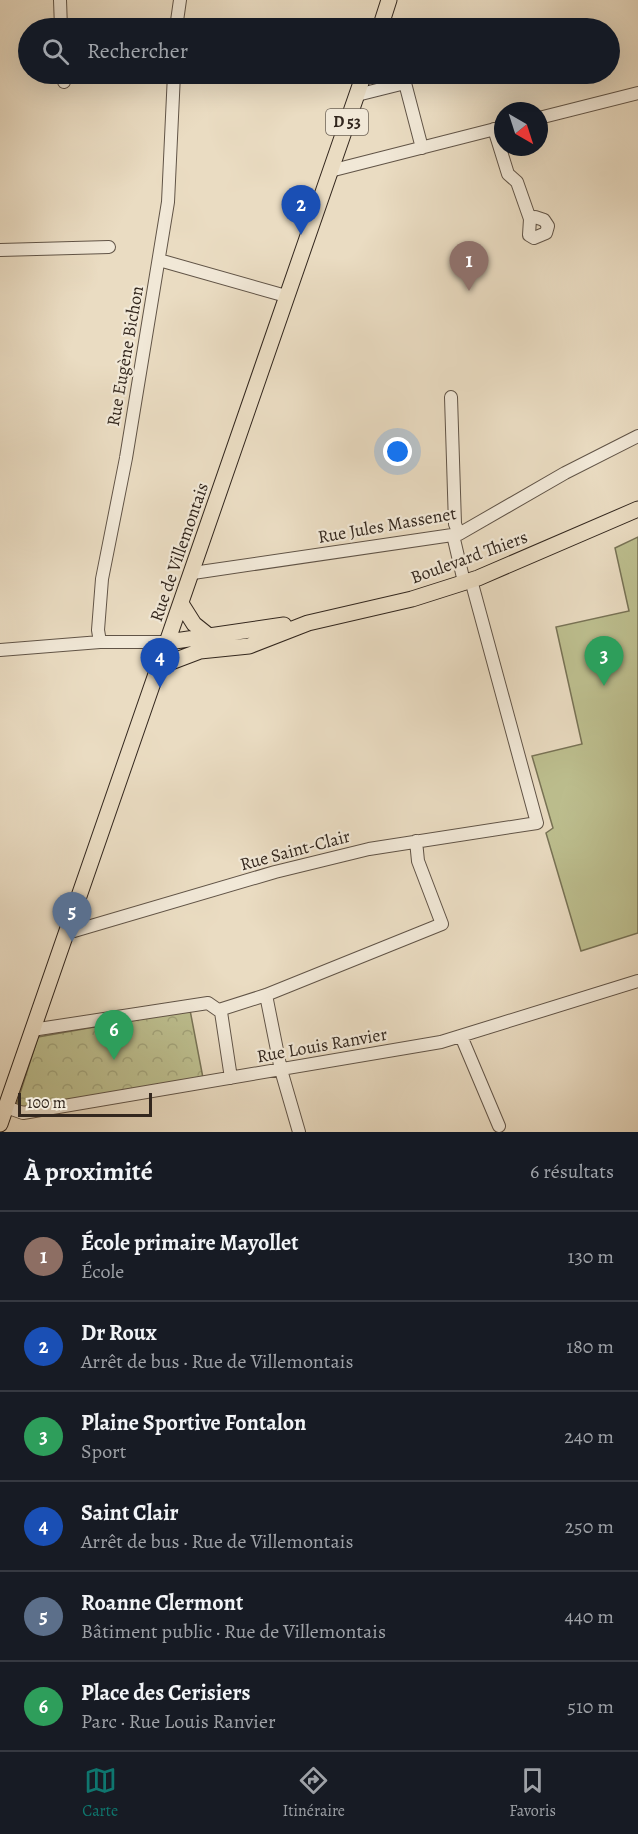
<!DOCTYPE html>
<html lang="fr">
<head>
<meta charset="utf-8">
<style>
	:root { --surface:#171b24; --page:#20242c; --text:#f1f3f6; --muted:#9ea1a6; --line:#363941; --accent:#0f766e }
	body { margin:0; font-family:Alegreya,serif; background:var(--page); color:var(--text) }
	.compass { position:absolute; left:494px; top:102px; width:54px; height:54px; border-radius:50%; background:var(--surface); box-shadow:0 6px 24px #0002; rotate:141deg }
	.scale { position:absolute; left:18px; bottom:15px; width:134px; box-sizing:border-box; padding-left:6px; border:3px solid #33271e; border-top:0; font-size:16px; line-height:21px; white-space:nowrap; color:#33271e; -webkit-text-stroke:4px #f1e8d7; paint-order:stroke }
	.you { position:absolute; left:398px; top:452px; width:21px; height:21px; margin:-15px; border:4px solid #fff; border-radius:50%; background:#1a73e8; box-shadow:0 0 0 9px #1a73e833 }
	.badge { display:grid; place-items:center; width:39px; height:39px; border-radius:50%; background:var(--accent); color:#fff; font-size:20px; font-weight:700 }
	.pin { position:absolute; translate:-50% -50px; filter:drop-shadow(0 2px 3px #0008) }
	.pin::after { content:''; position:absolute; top:32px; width:21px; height:18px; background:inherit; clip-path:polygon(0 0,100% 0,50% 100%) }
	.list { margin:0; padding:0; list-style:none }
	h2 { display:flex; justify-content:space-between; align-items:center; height:78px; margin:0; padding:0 24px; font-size:26px }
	h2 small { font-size:20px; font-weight:400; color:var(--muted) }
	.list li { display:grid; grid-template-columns:39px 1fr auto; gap:18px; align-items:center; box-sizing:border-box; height:90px; padding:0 24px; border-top:2px solid var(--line) }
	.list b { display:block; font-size:22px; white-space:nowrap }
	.list p { margin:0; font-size:20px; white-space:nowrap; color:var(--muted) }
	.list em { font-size:20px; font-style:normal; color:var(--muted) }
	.icon { flex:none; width:33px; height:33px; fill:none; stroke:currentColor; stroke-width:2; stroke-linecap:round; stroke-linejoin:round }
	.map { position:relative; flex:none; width:638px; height:1132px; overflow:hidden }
	.search { position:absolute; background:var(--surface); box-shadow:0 6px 24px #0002; left:18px; right:18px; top:18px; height:66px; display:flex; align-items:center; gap:15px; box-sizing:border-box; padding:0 21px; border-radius:33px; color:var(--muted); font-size:22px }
	.sheet { height:618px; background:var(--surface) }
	nav { display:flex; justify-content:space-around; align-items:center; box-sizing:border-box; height:84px; border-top:2px solid var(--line); background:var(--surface); font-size:16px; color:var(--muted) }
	nav a { display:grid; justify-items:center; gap:3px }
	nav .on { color:var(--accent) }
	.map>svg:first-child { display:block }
	.forest { fill:url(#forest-crowns); stroke:#787356; stroke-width:1.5 }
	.pitch { fill:#bdbf8f; stroke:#787356; stroke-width:1.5 }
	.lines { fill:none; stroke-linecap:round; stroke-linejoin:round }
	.minor-casing { stroke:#615447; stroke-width:14 }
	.major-casing { stroke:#33271e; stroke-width:17 }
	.minor { stroke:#f1e8d7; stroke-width:12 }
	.major { stroke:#eadcc2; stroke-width:15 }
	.labels { text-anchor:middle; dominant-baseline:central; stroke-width:4.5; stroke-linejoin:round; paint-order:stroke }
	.shield { fill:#f1e8d7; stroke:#6c6156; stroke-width:1.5 }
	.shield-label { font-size:16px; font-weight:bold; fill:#33271e }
	.street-label { font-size:18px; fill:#33271e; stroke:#f1e8d7 }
</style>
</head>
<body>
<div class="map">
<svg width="638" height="1132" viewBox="0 0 638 1132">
	<defs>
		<pattern id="forest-crowns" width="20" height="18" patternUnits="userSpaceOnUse" patternTransform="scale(1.5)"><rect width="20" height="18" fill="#bdbf8f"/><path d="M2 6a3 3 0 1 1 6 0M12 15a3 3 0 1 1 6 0" fill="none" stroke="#a3a47b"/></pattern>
	</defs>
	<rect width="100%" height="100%" fill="#eadcc2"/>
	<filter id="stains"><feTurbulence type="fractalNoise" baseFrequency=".00333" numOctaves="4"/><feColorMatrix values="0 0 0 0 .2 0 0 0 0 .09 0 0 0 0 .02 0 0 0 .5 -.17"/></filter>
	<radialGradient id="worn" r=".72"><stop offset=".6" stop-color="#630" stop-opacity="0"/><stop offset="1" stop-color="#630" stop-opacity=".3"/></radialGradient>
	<!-- forest -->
	<path class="forest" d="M190,1010L203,1078L20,1110L16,1106L38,1037Z"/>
	<!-- pitch -->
	<path class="pitch" d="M638,537V933L581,951L546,833L553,828L532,756L582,744L556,627L629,611L615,548Z"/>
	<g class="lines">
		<!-- minor casing -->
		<g class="minor-casing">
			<path id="minor" d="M60,0L61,28
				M176,28L180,0
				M63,74L64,82
				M357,95L405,83L422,148
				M539,118L638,93
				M494,129L508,174L517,182L530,219L529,235L534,238L546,233L548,226L544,220L535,217L530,219
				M330,171L503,127
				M0,250L109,247
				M159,260L286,296
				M451,397L455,524L459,534
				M453,535L464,582
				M193,573L459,534L565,473L638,436
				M100,642L98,630L102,579L126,458L168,202L174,74
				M0,650L100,642H168
				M67,930L74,931L275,872L369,849L537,823L471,580
				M266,995L281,1070L299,1132
				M219,1010L266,995L442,924L418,861L416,841
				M32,1030L208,1003L221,1012L231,1078
				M461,1036L499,1126
				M6,1107L23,1113L441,1042L638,981"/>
		</g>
		<!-- major casing -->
		<g class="major-casing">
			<path id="major" d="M380,28L389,0
				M182,605L194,624L209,636
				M168,642L284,625
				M159,669L171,662L200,651L249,646L308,623L412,599L478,578L638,509
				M0,1124L364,74"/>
		</g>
		<!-- minor -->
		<use href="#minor" class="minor"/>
		<!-- major -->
		<use href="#major" class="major"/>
	</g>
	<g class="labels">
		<!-- shield labels -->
		<rect class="shield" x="326" y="109" width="42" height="26" rx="4.5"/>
		<g class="shield-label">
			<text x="347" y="122">D 53</text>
		</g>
		<!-- street labels -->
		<g class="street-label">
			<text transform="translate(125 356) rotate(-80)">Rue Eugène Bichon</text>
			<text transform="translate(387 525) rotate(-10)">Rue Jules Massenet</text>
			<text transform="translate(179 552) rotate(-71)">Rue de Villemontais</text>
			<text transform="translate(469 557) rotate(-20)">Boulevard Thiers</text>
			<text transform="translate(295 850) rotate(-15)">Rue Saint-Clair</text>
			<text transform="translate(322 1045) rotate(-10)">Rue Louis Ranvier</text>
		</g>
	</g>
	<rect width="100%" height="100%" filter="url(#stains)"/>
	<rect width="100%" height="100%" fill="url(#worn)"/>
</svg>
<svg class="compass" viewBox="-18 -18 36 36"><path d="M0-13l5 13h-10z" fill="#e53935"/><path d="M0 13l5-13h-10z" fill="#9ea1a6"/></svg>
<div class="scale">100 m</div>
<div class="you"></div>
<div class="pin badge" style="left:469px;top:291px;background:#8d6e63">1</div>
<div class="pin badge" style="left:301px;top:235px;background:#1a4fb4">2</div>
<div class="pin badge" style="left:604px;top:686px;background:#2e9e5b">3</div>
<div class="pin badge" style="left:160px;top:688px;background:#1a4fb4">4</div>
<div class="pin badge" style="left:72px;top:942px;background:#5c6f8a">5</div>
<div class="pin badge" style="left:114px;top:1060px;background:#2e9e5b">6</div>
<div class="search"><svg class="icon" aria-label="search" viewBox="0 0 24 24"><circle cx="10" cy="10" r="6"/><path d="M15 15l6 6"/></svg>Rechercher</div>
</div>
<section class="sheet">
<h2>À proximité<small>6 résultats</small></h2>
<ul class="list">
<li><span class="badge" style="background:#8d6e63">1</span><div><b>École primaire Mayollet</b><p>École</p></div><em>130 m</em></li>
<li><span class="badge" style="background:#1a4fb4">2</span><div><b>Dr Roux</b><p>Arrêt de bus · Rue de Villemontais</p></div><em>180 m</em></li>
<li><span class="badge" style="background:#2e9e5b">3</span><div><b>Plaine Sportive Fontalon</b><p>Sport</p></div><em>240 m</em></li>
<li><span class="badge" style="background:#1a4fb4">4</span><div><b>Saint Clair</b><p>Arrêt de bus · Rue de Villemontais</p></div><em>250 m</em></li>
<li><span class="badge" style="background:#5c6f8a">5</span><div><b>Roanne Clermont</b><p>Bâtiment public · Rue de Villemontais</p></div><em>440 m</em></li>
<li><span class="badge" style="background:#2e9e5b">6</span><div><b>Place des Cerisiers</b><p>Parc · Rue Louis Ranvier</p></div><em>510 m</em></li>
</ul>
</section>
<nav>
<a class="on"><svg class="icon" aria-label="map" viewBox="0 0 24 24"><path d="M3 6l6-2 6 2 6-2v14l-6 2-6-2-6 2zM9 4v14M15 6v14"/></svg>Carte</a>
<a><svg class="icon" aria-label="directions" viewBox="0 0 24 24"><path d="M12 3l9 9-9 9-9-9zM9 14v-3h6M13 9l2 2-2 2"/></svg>Itinéraire</a>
<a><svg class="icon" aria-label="saved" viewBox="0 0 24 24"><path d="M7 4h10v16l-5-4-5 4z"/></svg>Favoris</a>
</nav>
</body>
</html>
